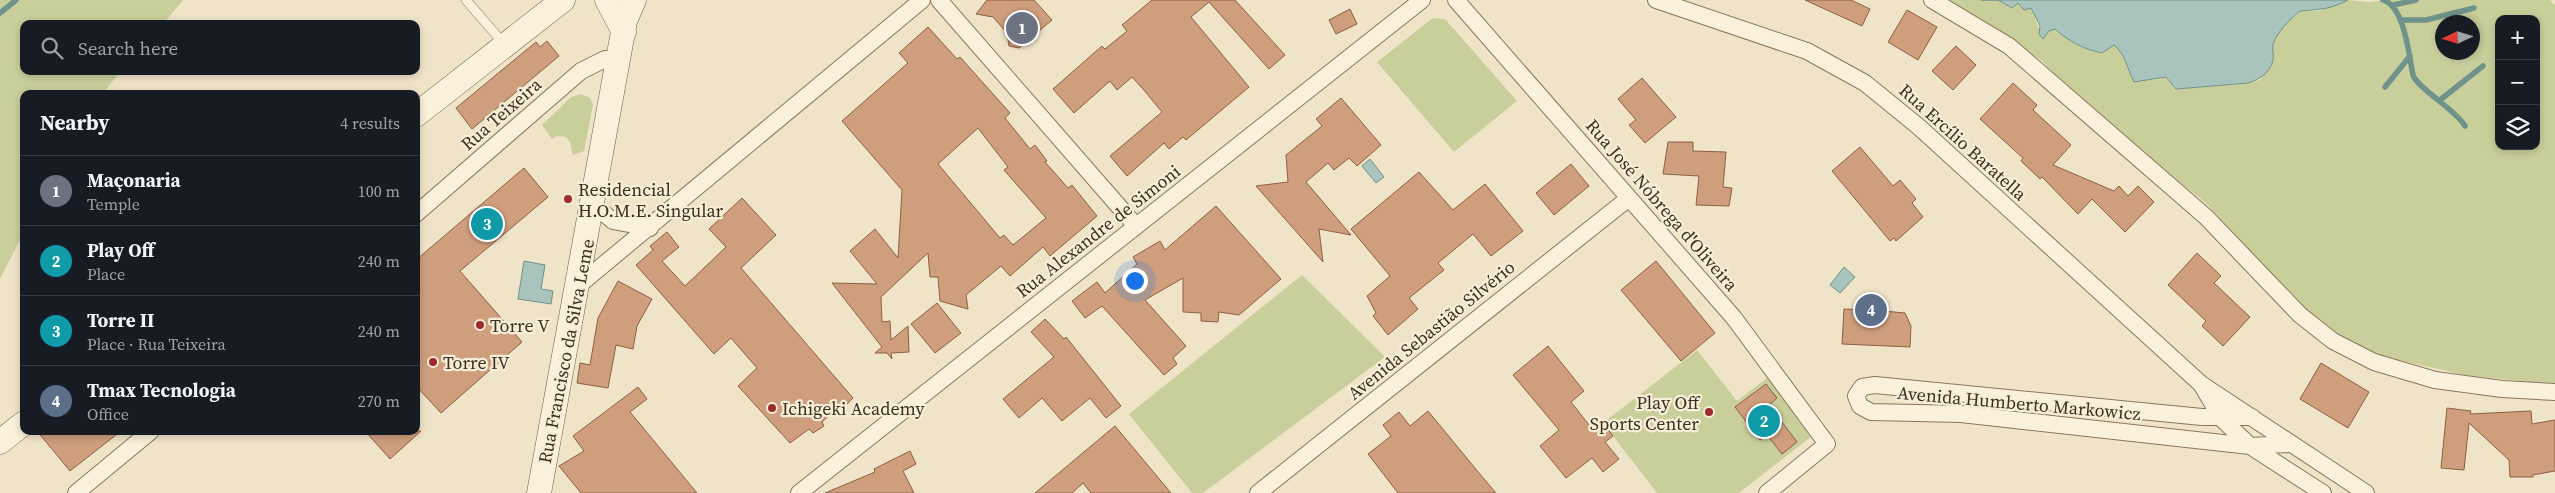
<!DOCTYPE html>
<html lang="en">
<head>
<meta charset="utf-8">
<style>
	:root { --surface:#171b24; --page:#242831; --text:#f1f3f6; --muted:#9ea1a6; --line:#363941; --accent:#d93025 }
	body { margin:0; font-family:"Source Serif 4",serif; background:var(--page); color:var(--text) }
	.controls { position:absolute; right:15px; top:15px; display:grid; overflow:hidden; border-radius:10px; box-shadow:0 2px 8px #0003 }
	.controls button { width:45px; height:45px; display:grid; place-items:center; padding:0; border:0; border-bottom:1px solid var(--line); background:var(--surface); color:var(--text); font:25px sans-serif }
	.compass { position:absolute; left:2435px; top:15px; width:45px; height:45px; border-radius:50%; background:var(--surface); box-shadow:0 2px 8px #0003; rotate:266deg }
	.you { position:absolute; left:1134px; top:280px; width:18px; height:18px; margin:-12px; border:4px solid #fff; border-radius:50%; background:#1a73e8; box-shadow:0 0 0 8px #1a73e833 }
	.badge { display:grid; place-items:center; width:32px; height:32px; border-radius:50%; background:var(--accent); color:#fff; font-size:16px; font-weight:700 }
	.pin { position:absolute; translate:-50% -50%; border:2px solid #fff; box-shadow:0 1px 5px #0006 }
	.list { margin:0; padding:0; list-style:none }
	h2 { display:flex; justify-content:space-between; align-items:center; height:65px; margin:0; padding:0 20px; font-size:21px }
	h2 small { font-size:16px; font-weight:400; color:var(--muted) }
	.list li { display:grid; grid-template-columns:32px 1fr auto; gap:15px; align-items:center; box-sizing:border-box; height:70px; padding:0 20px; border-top:1px solid var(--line) }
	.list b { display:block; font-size:19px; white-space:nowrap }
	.list p { margin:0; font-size:16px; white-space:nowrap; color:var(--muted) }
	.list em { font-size:16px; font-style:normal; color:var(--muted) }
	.icon { flex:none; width:28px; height:28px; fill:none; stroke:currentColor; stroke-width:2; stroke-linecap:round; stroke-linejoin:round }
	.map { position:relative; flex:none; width:2555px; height:493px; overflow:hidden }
	.search { position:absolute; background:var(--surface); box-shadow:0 2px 8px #0003; left:20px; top:20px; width:400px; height:55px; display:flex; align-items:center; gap:12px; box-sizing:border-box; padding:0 18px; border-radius:10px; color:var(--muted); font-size:19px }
	.panel { position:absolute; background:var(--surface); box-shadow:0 2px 8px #0003; left:20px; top:90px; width:400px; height:345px; border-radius:10px }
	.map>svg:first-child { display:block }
	.green { fill:#c9cf9b; fill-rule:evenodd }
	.water { fill:#a9c4bc; stroke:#6f938a }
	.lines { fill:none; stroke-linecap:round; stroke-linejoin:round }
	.stream { stroke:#6f938a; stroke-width:5.5 }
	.building { fill:#cf9f7d; stroke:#8d5f41; fill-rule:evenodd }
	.lane-casing { stroke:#8d765c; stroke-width:10 }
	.street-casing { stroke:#8d765c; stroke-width:18 }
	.secondary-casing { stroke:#6f573f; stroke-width:25 }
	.lane { stroke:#faf1dc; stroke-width:9 }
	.street { stroke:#faf1dc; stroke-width:16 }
	.secondary { stroke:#faf1dc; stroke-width:24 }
	.poi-dot { fill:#9e2a2b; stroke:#f7eed8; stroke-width:2 }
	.labels { text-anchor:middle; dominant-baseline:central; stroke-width:4.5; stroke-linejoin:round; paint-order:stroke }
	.street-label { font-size:18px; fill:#3d2e20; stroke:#f7eed8 }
	.poi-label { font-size:18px; fill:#3d2e20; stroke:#f7eed8; text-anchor:start }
</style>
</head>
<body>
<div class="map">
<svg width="2555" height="493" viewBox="0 0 2555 493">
	<rect width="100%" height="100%" fill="#f0e4c8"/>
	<!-- green -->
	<path class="green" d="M0,0H183L163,24H24V71H121L102,94H24V232L0,279Z
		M1944,0H1998L2012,8L2018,3L2031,8L2043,39L2049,31L2055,29C2069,42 2083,49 2102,53L2114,45C2126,55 2126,69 2134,82L2160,79L2166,76L2176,89L2248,83L2260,80L2273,61V43L2281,29L2300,11H2319L2348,0L2371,2L2383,0H2550L2555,5V385L2465,375L2381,356L2342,337L2309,313L2263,266L2208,205L2086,106L2042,61L1976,18ZM2499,19H2536V146H2499ZM2442,22H2472V52H2442Z
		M1433,18L1445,19L1517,101L1454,152L1377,62Z
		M581,94L590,98L593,105L584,151L573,155L570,142L566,137L557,136L552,139L542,125L571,97Z
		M1302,275L1385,357L1203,493H1192L1129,414Z
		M1697,350L1737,401L1772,374L1816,433L1739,493H1657L1603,423Z"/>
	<!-- water -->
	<path class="water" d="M1981,0H2348C2328,10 2322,9 2300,11C2290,19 2277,32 2273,44C2272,49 2274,55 2273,60C2271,72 2259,80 2248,83L2176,89L2166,77L2134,82C2127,69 2126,55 2114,45L2102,53C2083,49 2070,42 2055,29L2049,31L2043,39L2039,34L2040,26L2031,8L2024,10L2018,3L2012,8L1998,0Z
		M1370,159L1384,177L1376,183L1362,166Z
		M524,261L545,265L541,289L553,291L551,304L518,299Z
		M1844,267L1855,277L1840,293L1830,285Z"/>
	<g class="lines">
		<!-- stream -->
		<path class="stream" d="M2383,0C2405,6 2409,57 2413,75C2416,87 2457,111 2465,126
			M2393,5L2416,0
			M0,13L16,0
			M2400,20H2426L2474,8
			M2385,87L2410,56
			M2440,100L2483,66"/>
	</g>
	<!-- building -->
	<path class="building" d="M987,0H1034L1052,20L1019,48L1009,46L1007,33L993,17L976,14Z
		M1152,0H1235L1285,55L1269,69L1209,2L1191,17L1249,87L1186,140L1183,137L1169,149L1164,143L1127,176L1110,156L1162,112L1143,89L1132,77L1117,90L1110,81L1074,113L1053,89L1102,46L1105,49L1127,31L1122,25Z
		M1805,0H1851L1870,9L1862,26Z
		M1350,9L1357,24L1336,34L1329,20Z
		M1907,10L1937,27L1918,60L1888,42Z
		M928,27L957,59L960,57L1010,113L1005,118L1030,149L1035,145L1047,161L1045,162L1068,188L1072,185L1097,216L1050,256L1043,247L1010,276L1001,266L966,295L968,309L940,301L938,277H930L928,253L881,297L882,322L890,321L891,340L908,326L909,352L891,353L892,359L887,353H875L882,347L832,283L877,284L850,251L875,229L898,258L902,190L842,121L908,63L899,53ZM978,128L1008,167L1004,170L1046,218L1013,245L1004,235L1000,238L938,164Z
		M547,41L559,56L472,129L456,108L536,42L540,47Z
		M1956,46L1976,65L1953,90L1932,71Z
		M1642,78L1676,117L1645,143L1629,125L1636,120L1618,99Z
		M2013,83L2037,105L2033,110L2071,145L2053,165L2114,191L2119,186L2128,196L2138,186L2154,202L2125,232L2092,199L2078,214L2042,177L2040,179L2021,161L2023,158L1980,119Z
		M1341,98L1381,145L1357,166L1349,158L1334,170L1328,163L1306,182L1351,235L1319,229L1323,262L1256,186L1288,182L1286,155L1322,126L1316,119Z
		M1668,142H1693V151L1726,152L1723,187L1732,188L1729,206L1696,205L1699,176L1663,174Z
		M1860,147L1893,186L1900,180L1916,199L1912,203L1923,217L1896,241L1894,238L1890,241L1832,171Z
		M1571,164L1589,186L1554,215L1536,193Z
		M524,168L548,197L460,271L522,342L441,413L416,386V260Z
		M1419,172L1453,210L1485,184L1523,231L1491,256L1473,234L1438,263L1444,270L1409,298L1418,309L1388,335L1373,316L1376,313L1367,296L1390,276L1351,229Z
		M742,198L776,235L741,268L853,398L843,408L839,406L822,422L824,426L813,433L809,429L790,443L738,386L757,368L731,338L714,354L636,265L653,250L650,246L667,232L679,247L662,261L685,286L726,247L709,229Z
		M1216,206L1281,279L1239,315L1219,312L1218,322L1201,321V313L1183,312V278L1145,300L1186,346L1173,358L1177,364L1164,375L1102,306L1085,318L1072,301L1097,282L1105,293L1137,264L1133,257L1160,241L1165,250Z
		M2197,253L2221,276L2214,283L2250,317L2223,346L2202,326L2206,321L2168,285Z
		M1656,261L1715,333L1681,361L1621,290Z
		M618,281L652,299L637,326L633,349L616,345L608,388L577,383L580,363L590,365L598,318Z
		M937,303L961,333L935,353L911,324Z
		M1844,309L1868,310L1876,315L1883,311L1905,313L1911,326L1910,347L1842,344Z
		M1045,319L1064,339L1066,337L1121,406L1106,418L1090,398L1062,421L1042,398L1019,418L1003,399L1054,357L1031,332Z
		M1548,346L1584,391L1571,402L1593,430L1603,423L1613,436L1605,442L1619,459L1603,472L1592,458L1566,478L1540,446L1559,430L1513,375Z
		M2321,363L2369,392L2348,428L2300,399Z
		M1766,384L1777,398L1769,405L1797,442L1782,454L1767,435L1760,440L1735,407Z
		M638,387L647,399L630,412L697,493H581L559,466L584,451L573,436Z
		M2447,408L2471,411L2470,414L2531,411L2532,424L2555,420V471L2533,475V477H2510L2509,460L2469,423L2464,470L2441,468Z
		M1428,411L1479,473L1496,493H1398L1368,454L1391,436L1383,425L1399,412L1410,426Z
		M1115,426L1171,493H1091L1083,483L1072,493H1035Z
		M37,431H121L70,471Z
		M365,431H421L390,459Z
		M910,451L916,464L903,471L914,493H825L875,472L874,469Z"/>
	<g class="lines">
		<!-- lane casing -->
		<g class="lane-casing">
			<path id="lane" d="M466,0L504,44"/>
		</g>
		<!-- street casing -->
		<g class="street-casing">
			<path id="street" d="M939,0L1136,226
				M1456,0L1734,318L1827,444L1767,493
				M1656,0L1807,51L1865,83L1919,127L2201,384
				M1932,0L2009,46L2206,217L2300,315L2333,341L2374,362L2435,380L2502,389L2555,392
				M593,204L613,221L650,228
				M416,214L581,71L605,59H619
				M579,285L922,0
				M2252,417H2202L1875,385L1862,387L1856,396L1860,406L1871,412L1961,414L2250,446L2289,444
				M76,493L151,431
				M799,493L1422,0
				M1258,493L1629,198
				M2323,493L2250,446L2221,418L2201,384L2366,493"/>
		</g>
		<!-- secondary casing -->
		<g class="secondary-casing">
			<path id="secondary" d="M607,0L624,32
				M416,115L563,0
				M0,442L24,423
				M539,493L625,21L634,0"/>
		</g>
		<!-- lane -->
		<use href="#lane" class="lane"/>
		<!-- street -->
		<use href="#street" class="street"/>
		<!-- secondary -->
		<use href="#secondary" class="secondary"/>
	</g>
	<!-- markers -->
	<g class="poi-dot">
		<circle cx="568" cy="199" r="5"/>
		<circle cx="480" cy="325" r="5"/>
		<circle cx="433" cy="362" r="5"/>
		<circle cx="772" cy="408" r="5"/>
		<circle cx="1709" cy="412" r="5"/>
	</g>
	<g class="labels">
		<!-- street labels -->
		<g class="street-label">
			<text transform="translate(501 114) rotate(-41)">Rua Teixeira</text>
			<text transform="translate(1963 142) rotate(42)">Rua Ercílio Baratella</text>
			<text transform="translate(1662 205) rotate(49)">Rua José Nóbrega d'Oliveira</text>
			<text transform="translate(1098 231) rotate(-38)">Rua Alexandre de Simoni</text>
			<text transform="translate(1431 330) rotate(-39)">Avenida Sebastião Silvério</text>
			<text transform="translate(566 351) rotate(-79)">Rua Francisco da Silva Leme</text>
			<text transform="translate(2019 403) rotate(5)">Avenida Humberto Markowicz</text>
		</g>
		<!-- poi labels -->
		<g class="poi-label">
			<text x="578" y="189">Residencial<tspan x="578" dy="21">H.O.M.E. Singular</tspan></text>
			<text x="490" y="325">Torre V</text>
			<text x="443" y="362">Torre IV</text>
			<text x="1699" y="402" text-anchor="end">Play Off<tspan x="1699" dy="21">Sports Center</tspan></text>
			<text x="782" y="408">Ichigeki Academy</text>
		</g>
	</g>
</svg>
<div class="controls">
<button>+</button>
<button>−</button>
<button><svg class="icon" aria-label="layers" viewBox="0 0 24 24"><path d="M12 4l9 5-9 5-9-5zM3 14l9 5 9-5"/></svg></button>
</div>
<svg class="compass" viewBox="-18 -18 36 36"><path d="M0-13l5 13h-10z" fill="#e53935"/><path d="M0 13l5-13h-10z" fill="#9ea1a6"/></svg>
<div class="you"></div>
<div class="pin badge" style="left:1022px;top:28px;background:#6b7280">1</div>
<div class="pin badge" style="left:1764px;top:421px;background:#0f9aa8">2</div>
<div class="pin badge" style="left:487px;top:224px;background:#0f9aa8">3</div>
<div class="pin badge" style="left:1871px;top:310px;background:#5c6f8a">4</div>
<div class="search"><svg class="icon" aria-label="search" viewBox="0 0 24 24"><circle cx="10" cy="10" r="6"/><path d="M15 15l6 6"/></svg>Search here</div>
<section class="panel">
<h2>Nearby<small>4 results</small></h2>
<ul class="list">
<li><span class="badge" style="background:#6b7280">1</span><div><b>Maçonaria</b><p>Temple</p></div><em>100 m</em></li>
<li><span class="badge" style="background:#0f9aa8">2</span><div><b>Play Off</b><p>Place</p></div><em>240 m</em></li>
<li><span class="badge" style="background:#0f9aa8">3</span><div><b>Torre II</b><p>Place · Rua Teixeira</p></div><em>240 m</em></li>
<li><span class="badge" style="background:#5c6f8a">4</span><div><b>Tmax Tecnologia</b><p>Office</p></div><em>270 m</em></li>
</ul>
</section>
</div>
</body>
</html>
